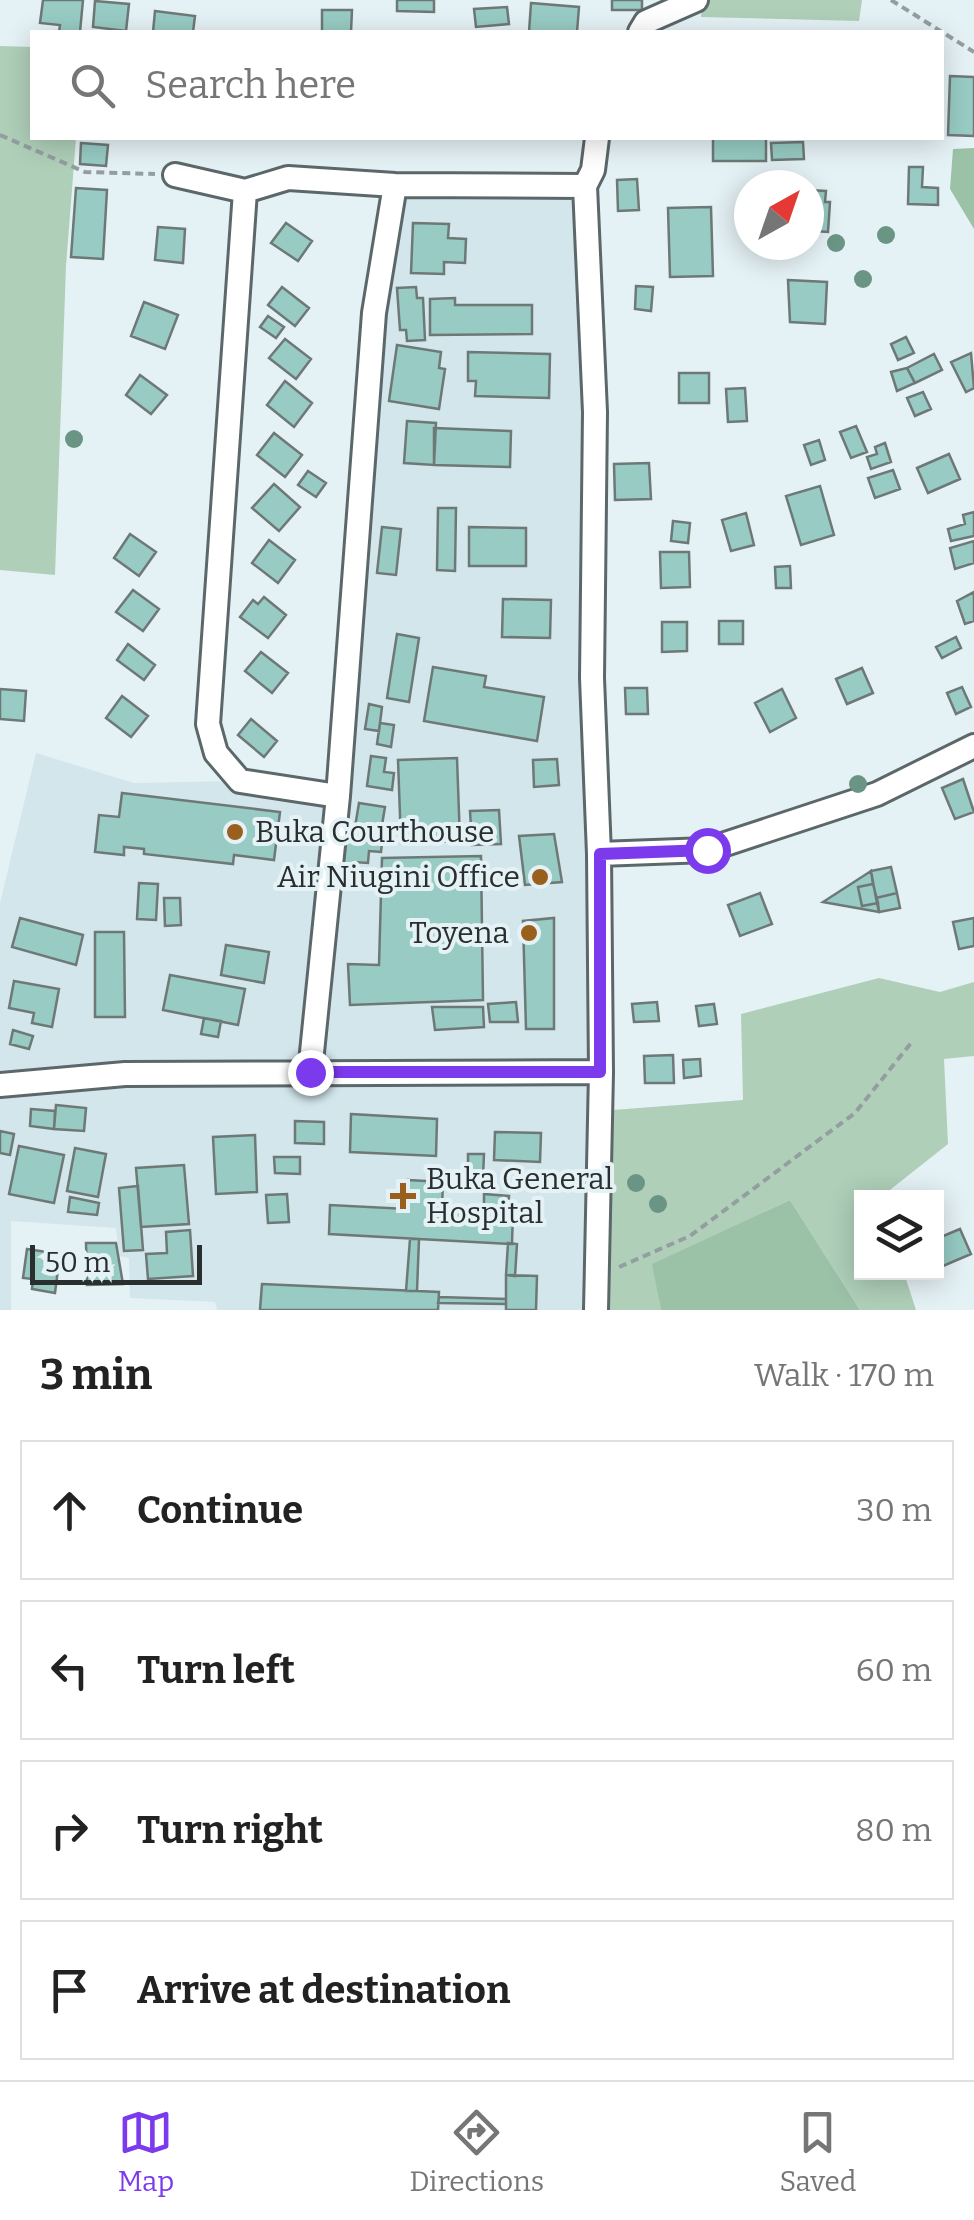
<!DOCTYPE html>
<html lang="en">
<head>
<meta charset="utf-8">
<style>
	:root { --surface:#fff; --page:#f6f6f6; --text:#222; --muted:#767676; --line:#e0e0e0; --accent:#7c3aed }
	body { margin:0; font-family:Bitter,serif; background:var(--page); color:var(--text) }
	.controls { position:absolute; right:30px; bottom:30px; display:grid; overflow:hidden; border-radius:0px; box-shadow:0 5px 25px #0003 }
	.controls button { width:90px; height:90px; display:grid; place-items:center; padding:0; border:0; border-bottom:2px solid var(--line); background:var(--surface); color:var(--text); font:50px sans-serif }
	.compass { position:absolute; left:734px; top:170px; width:90px; height:90px; border-radius:50%; background:var(--surface); box-shadow:0 5px 25px #0003; rotate:40deg }
	.scale { position:absolute; left:30px; bottom:25px; width:172px; box-sizing:border-box; padding-left:10px; border:5px solid #292e2f; border-top:0; font-size:28px; line-height:35px; white-space:nowrap; color:#292e2f; -webkit-text-stroke:8px #e5f2f5; paint-order:stroke }
	.stop { position:absolute; width:30px; height:30px; margin:-22px; border:8px solid #7c3aed; border-radius:50%; background:#fff }
	.stop.end { background:#7c3aed; border-color:#fff; box-shadow:0 2px 10px #0008 }
	.list { margin:0; padding:0; list-style:none }
	h2 { display:flex; justify-content:space-between; align-items:center; height:130px; margin:0; padding:0 40px; font-size:42px }
	h2 small { font-size:32px; font-weight:400; color:var(--muted) }
	.list li { display:grid; grid-template-columns:65px 1fr auto; gap:30px; align-items:center; box-sizing:border-box; height:140px; margin:0 20px 20px; padding:0 20px; border:2px solid var(--line); border-radius:0px }
	.list b { display:block; font-size:38px; white-space:nowrap }
	.list em { font-size:32px; font-style:normal; color:var(--muted) }
	.icon { flex:none; width:55px; height:55px; fill:none; stroke:currentColor; stroke-width:2; stroke-linecap:round; stroke-linejoin:round }
	.map { position:relative; flex:none; width:974px; height:1310px; overflow:hidden }
	.search { position:absolute; background:var(--surface); box-shadow:0 5px 25px #0003; left:30px; right:30px; top:30px; height:110px; display:flex; align-items:center; gap:25px; box-sizing:border-box; padding:0 35px; border-radius:0px; color:var(--muted); font-size:38px }
	.sheet { height:770px; background:var(--surface) }
	nav { display:flex; justify-content:space-around; align-items:center; box-sizing:border-box; height:140px; border-top:2px solid var(--line); background:var(--surface); font-size:28px; color:var(--muted) }
	nav a { display:grid; justify-items:center; gap:5px }
	nav .on { color:var(--accent) }
	.map>svg:first-child { display:block }
	.built { fill:#d2e6ec }
	.green { fill:#afcfb9 }
	.forest { fill:#9bc1a7 }
	.building { fill:#97cbc3; stroke:#6e7977; stroke-width:2.5 }
	.lines { fill:none; stroke-linecap:round; stroke-linejoin:round }
	.street-casing { stroke:#5c676a; stroke-width:28 }
	.path { stroke:#949ea0; stroke-width:4; stroke-dasharray:8 5; stroke-linecap:butt }
	.street { stroke:#fff; stroke-width:22 }
	.tree { fill:#6a9584 }
	.route { stroke:#7c3aed; stroke-width:12 }
	.poi-dot { fill:#995f1d; stroke:#e5f2f5; stroke-width:4 }
	.labels { text-anchor:middle; dominant-baseline:central; stroke-width:8; stroke-linejoin:round; paint-order:stroke }
	.poi-label { font-size:30px; fill:#292e2f; stroke:#e5f2f5; text-anchor:start }
</style>
</head>
<body>
<div class="map">
<svg width="974" height="1310" viewBox="0 0 974 1310">
	<rect width="100%" height="100%" fill="#e5f2f5"/>
	<!-- built -->
	<path class="built" d="M395,185L585,186L596,1310H217L215,1302L130,1298L129,1258L119,1256L116,1228L11,1221V1310H0V903L36,753L134,783L240,781L338,795Z"/>
	<!-- green -->
	<path class="green" d="M702,0H862L859,21L701,17Z
		M0,46L32,47V138H76L66,266L55,575L0,570Z
		M879,978L940,992L974,982V1056L944,1059L948,1144L881,1197L862,1198V1272L904,1273L916,1310H860L790,1200L653,1264L661,1310H596L600,1111L743,1100L741,1014Z"/>
	<!-- forest -->
	<path class="forest" d="M974,148V229L950,189L953,149Z
		M790,1200L860,1310H661L652,1264Z"/>
	<!-- building -->
	<path class="building" d="M43,0H83L80,32H59L60,25L40,23Z
		M397,0H434V12L397,11Z
		M612,0H642V10H612Z
		M95,1L129,4L126,31L93,27Z
		M531,3L579,7L577,32H529Z
		M507,7L509,24L476,27L474,9Z
		M322,10H352L351,32H322Z
		M155,11L195,16L193,32H153Z
		M950,76L974,77V136L948,135Z
		M713,138H766V161H713Z
		M803,142L804,159L772,160L771,143Z
		M81,143L108,145L106,166L80,164Z
		M909,167H923L922,187L938,188V205L908,204Z
		M637,179L639,210L618,211L617,180Z
		M76,188L107,190L103,259L71,257Z
		M809,190L826,191L825,202H830L828,232L813,231V238H809Z
		M711,207L713,276L670,277L668,208Z
		M286,223L312,241L298,261L271,243Z
		M413,223L449,224L448,238L466,239L465,263L444,262V274L411,273Z
		M158,227L185,229L183,263L155,260Z
		M788,280L827,282L825,324L790,322Z
		M636,286L653,287L651,311L635,309Z
		M282,287L309,308L295,326L268,305Z
		M416,287L417,298H423L425,340L407,341L406,330H400L397,288Z
		M455,298V305H532V334L430,335V299Z
		M144,302L178,315L165,349L131,336Z
		M268,316L284,327L276,338L260,327Z
		M906,337L914,353L898,360L891,344Z
		M285,339L311,359L296,379L269,358Z
		M397,345L441,352L439,368L445,369L439,409L389,401Z
		M468,352L550,354L549,398L475,396L476,381H468Z
		M971,353L974,388L966,392L951,362Z
		M934,354L942,370L915,383L907,368Z
		M907,368L915,383L897,391L891,372Z
		M679,373H709V403H679Z
		M140,375L167,395L151,414L126,395Z
		M285,381L312,403L294,427L267,405Z
		M745,388L747,421L728,422L726,389Z
		M923,392L931,409L915,416L907,398Z
		M407,421L436,423L434,465L404,463Z
		M856,426L867,452L851,458L840,432Z
		M434,428L511,431L510,467L434,465Z
		M274,433L302,455L285,477L257,455Z
		M819,440L825,460L811,465L804,445Z
		M885,443L891,462L871,469L867,457L877,454L875,447Z
		M949,454L960,479L928,493L917,468Z
		M649,463L651,499L615,500L614,464Z
		M893,470L900,489L875,498L868,478Z
		M308,471L326,483L316,497L298,485Z
		M274,484L300,507L279,531L252,508Z
		M820,486L834,535L801,545L786,496Z
		M438,508H456L455,571L437,570Z
		M974,512V536L951,541L948,529L965,524L963,515Z
		M746,513L754,545L731,551L722,520Z
		M673,521L690,523L688,543L671,541Z
		M382,527L401,529L396,575L377,573Z
		M469,527L526,528V566H469Z
		M130,534L156,552L139,576L114,558Z
		M269,540L295,560L278,583L252,563Z
		M974,541V563L955,569L950,548Z
		M660,552H689L690,587L661,588Z
		M790,566L791,588H776L775,567Z
		M133,590L159,609L143,631L116,612Z
		M974,592V621L965,624L957,601Z
		M264,597L286,615L268,638L240,617L253,600L258,604Z
		M503,599L551,600L550,638L502,637Z
		M719,621H743V644H719Z
		M662,622H687V651L662,652Z
		M397,634L419,638L409,702L387,698Z
		M956,637L961,648L942,658L936,647Z
		M128,644L155,665L144,680L117,660Z
		M261,652L288,673L272,693L245,671Z
		M433,667L486,676L484,687L544,697L537,741L424,721Z
		M862,668L873,693L847,704L836,679Z
		M962,687L971,707L956,714L947,693Z
		M625,688H647L648,714H626Z
		M0,689L26,691L24,721L0,719Z
		M782,689L796,718L770,732L755,703Z
		M122,696L148,716L131,737L106,718Z
		M369,704L382,707L379,731L365,729Z
		M251,719L277,741L264,757L238,735Z
		M380,723L394,725L391,747L377,744Z
		M371,756L386,758L384,772L394,773L392,790L367,786Z
		M457,758L460,841L401,843L398,760Z
		M557,759L559,785L534,787L533,760Z
		M963,779L974,812L955,819L942,788Z
		M122,793L280,812L274,860L234,855L233,864L144,854V849L124,847V855L95,852L99,815L119,817Z
		M359,803L385,807L381,831L355,827Z
		M499,810L501,844L472,845L470,811Z
		M554,834L562,882L525,885L519,836Z
		M343,840L382,842L381,852L369,851L368,863L353,862V871L338,870Z
		M481,856L483,1000L350,1005L348,964L379,965L382,858Z
		M891,867L897,893L876,898L871,871Z
		M871,871L873,884L858,887L862,906L878,903L879,912L823,902Z
		M139,883L158,884L156,920L137,919Z
		M873,884L878,903L862,906L858,887Z
		M760,893L772,924L740,936L728,905Z
		M897,893L900,908L879,912L876,898Z
		M164,898H180L181,925L165,926Z
		M20,918L83,935L76,965L12,947Z
		M554,918V1029H526L523,921Z
		M974,918V946L959,949L953,922Z
		M95,932H124L125,1017H95Z
		M226,945L269,952L264,983L221,975Z
		M170,975L245,989L238,1025L163,1010Z
		M14,981L59,989L52,1027L32,1023L34,1013L9,1008Z
		M516,1002L518,1022H490L488,1004Z
		M657,1002L659,1021L634,1022L632,1004Z
		M714,1004L717,1024L699,1026L696,1006Z
		M432,1007H483L484,1027L435,1030Z
		M204,1018L221,1021L218,1037L201,1034Z
		M13,1030L33,1036L29,1049L10,1044Z
		M673,1055L674,1083H645L644,1056Z
		M700,1059L701,1076L684,1078L683,1060Z
		M56,1105L86,1108L84,1131L54,1129Z
		M31,1109L55,1111L54,1129L30,1126Z
		M351,1114L437,1119L436,1156L350,1152Z
		M295,1121L324,1122V1144L295,1143Z
		M0,1131L14,1134L10,1155L0,1153Z
		M495,1132L541,1133L540,1162L494,1160Z
		M255,1135L257,1192L216,1194L213,1137Z
		M19,1146L64,1155L54,1203L9,1194Z
		M75,1148L106,1154L98,1197L67,1191Z
		M468,1154H484L483,1177L468,1176Z
		M274,1157H300V1174L275,1173Z
		M184,1165L189,1224L141,1227L136,1168Z
		M408,1180L443,1182L442,1208L513,1211L512,1244L329,1234L330,1205L407,1209Z
		M138,1186L143,1250L124,1251L119,1188Z
		M287,1194L289,1222L268,1223L266,1195Z
		M484,1194L509,1196L508,1211L484,1210Z
		M70,1197L99,1203L97,1215L68,1212Z
		M960,1229L971,1254L943,1266L936,1239Z
		M190,1230L193,1276L148,1279L146,1254L167,1253L166,1232Z
		M410,1239H419L417,1291H406Z
		M86,1243H116L123,1284L87,1285Z
		M508,1243L517,1244L515,1276L506,1275Z
		M27,1249L60,1254L55,1293L32,1289L33,1279L23,1278Z
		M506,1275L537,1276L536,1310H506Z
		M262,1284L439,1292L438,1310H260Z
		M439,1297L506,1299V1304L438,1303Z"/>
	<g class="lines">
		<!-- street casing -->
		<g class="street-casing">
			<path id="street" d="M640,32L646,22L696,0
				M175,175L245,191L288,178L395,185L585,186
				M245,191L208,724L216,753L240,781L338,796
				M599,854L707,850L877,794L974,746
				M310,1072L338,796L374,313L395,185
				M0,1085L125,1074L601,1072
				M596,1310L601,1072L599,854L592,678L595,412L585,186L593,170L597,138"/>
		</g>
		<!-- path -->
		<path class="path" d="M891,0L974,52
			M0,135L85,172L155,174
			M619,1267L690,1236L855,1113L911,1043"/>
		<!-- street -->
		<use href="#street" class="street"/>
	</g>
	<!-- trees -->
	<g class="tree">
		<circle cx="886" cy="235" r="9"/>
		<circle cx="836" cy="243" r="9"/>
		<circle cx="863" cy="279" r="9"/>
		<circle cx="74" cy="439" r="9"/>
		<circle cx="858" cy="784" r="9"/>
		<circle cx="636" cy="1183" r="9"/>
		<circle cx="658" cy="1204" r="9"/>
	</g>
	<g class="lines">
		<!-- route -->
		<path class="route" d="M310,1072H600V854L707,850"/>
	</g>
	<!-- markers -->
	<g class="poi-dot">
		<circle cx="235" cy="832" r="10"/>
		<circle cx="540" cy="877" r="10"/>
		<circle cx="529" cy="933" r="10"/>
		<path d="M398 1181h10v10h10v10h-10v10h-10v-10h-10v-10h10z"/>
	</g>
	<g class="labels">
		<!-- poi labels -->
		<g class="poi-label">
			<text x="255" y="832">Buka Courthouse</text>
			<text x="520" y="877" text-anchor="end">Air Niugini Office</text>
			<text x="509" y="933" text-anchor="end">Toyena</text>
			<text x="426" y="1179">Buka General<tspan x="426" dy="34">Hospital</tspan></text>
		</g>
	</g>
</svg>
<div class="controls">
<button><svg class="icon" aria-label="layers" viewBox="0 0 24 24"><path d="M12 4l9 5-9 5-9-5zM3 14l9 5 9-5"/></svg></button>
</div>
<svg class="compass" viewBox="-18 -18 36 36"><path d="M0-13l5 13h-10z" fill="#e53935"/><path d="M0 13l5-13h-10z" fill="#767676"/></svg>
<div class="scale">50 m</div>
<div class="stop" style="left:707px;top:850px"></div>
<div class="stop end" style="left:310px;top:1072px"></div>
<div class="search"><svg class="icon" aria-label="search" viewBox="0 0 24 24"><circle cx="10" cy="10" r="6"/><path d="M15 15l6 6"/></svg>Search here</div>
</div>
<section class="sheet">
<h2>3 min<small>Walk · 170 m</small></h2>
<ul class="list">
<li><svg class="icon" aria-label="ahead" viewBox="0 0 24 24"><path d="M12 20V5M6 11l6-6 6 6"/></svg><div><b>Continue</b></div><em>30 m</em></li>
<li><svg class="icon" aria-label="left" viewBox="0 0 24 24"><path d="M17 20v-9H6M10 6l-5 5 5 5"/></svg><div><b>Turn left</b></div><em>60 m</em></li>
<li><svg class="icon" aria-label="right" viewBox="0 0 24 24"><path d="M7 20v-9h11M14 6l5 5-5 5"/></svg><div><b>Turn right</b></div><em>80 m</em></li>
<li><svg class="icon" aria-label="arrive" viewBox="0 0 24 24"><path d="M6 21V4h12l-3 4 3 4H6"/></svg><div><b>Arrive at destination</b></div></li>
</ul>
</section>
<nav>
<a class="on"><svg class="icon" aria-label="map" viewBox="0 0 24 24"><path d="M3 6l6-2 6 2 6-2v14l-6 2-6-2-6 2zM9 4v14M15 6v14"/></svg>Map</a>
<a><svg class="icon" aria-label="directions" viewBox="0 0 24 24"><path d="M12 3l9 9-9 9-9-9zM9 14v-3h6M13 9l2 2-2 2"/></svg>Directions</a>
<a><svg class="icon" aria-label="saved" viewBox="0 0 24 24"><path d="M7 4h10v16l-5-4-5 4z"/></svg>Saved</a>
</nav>
</body>
</html>
